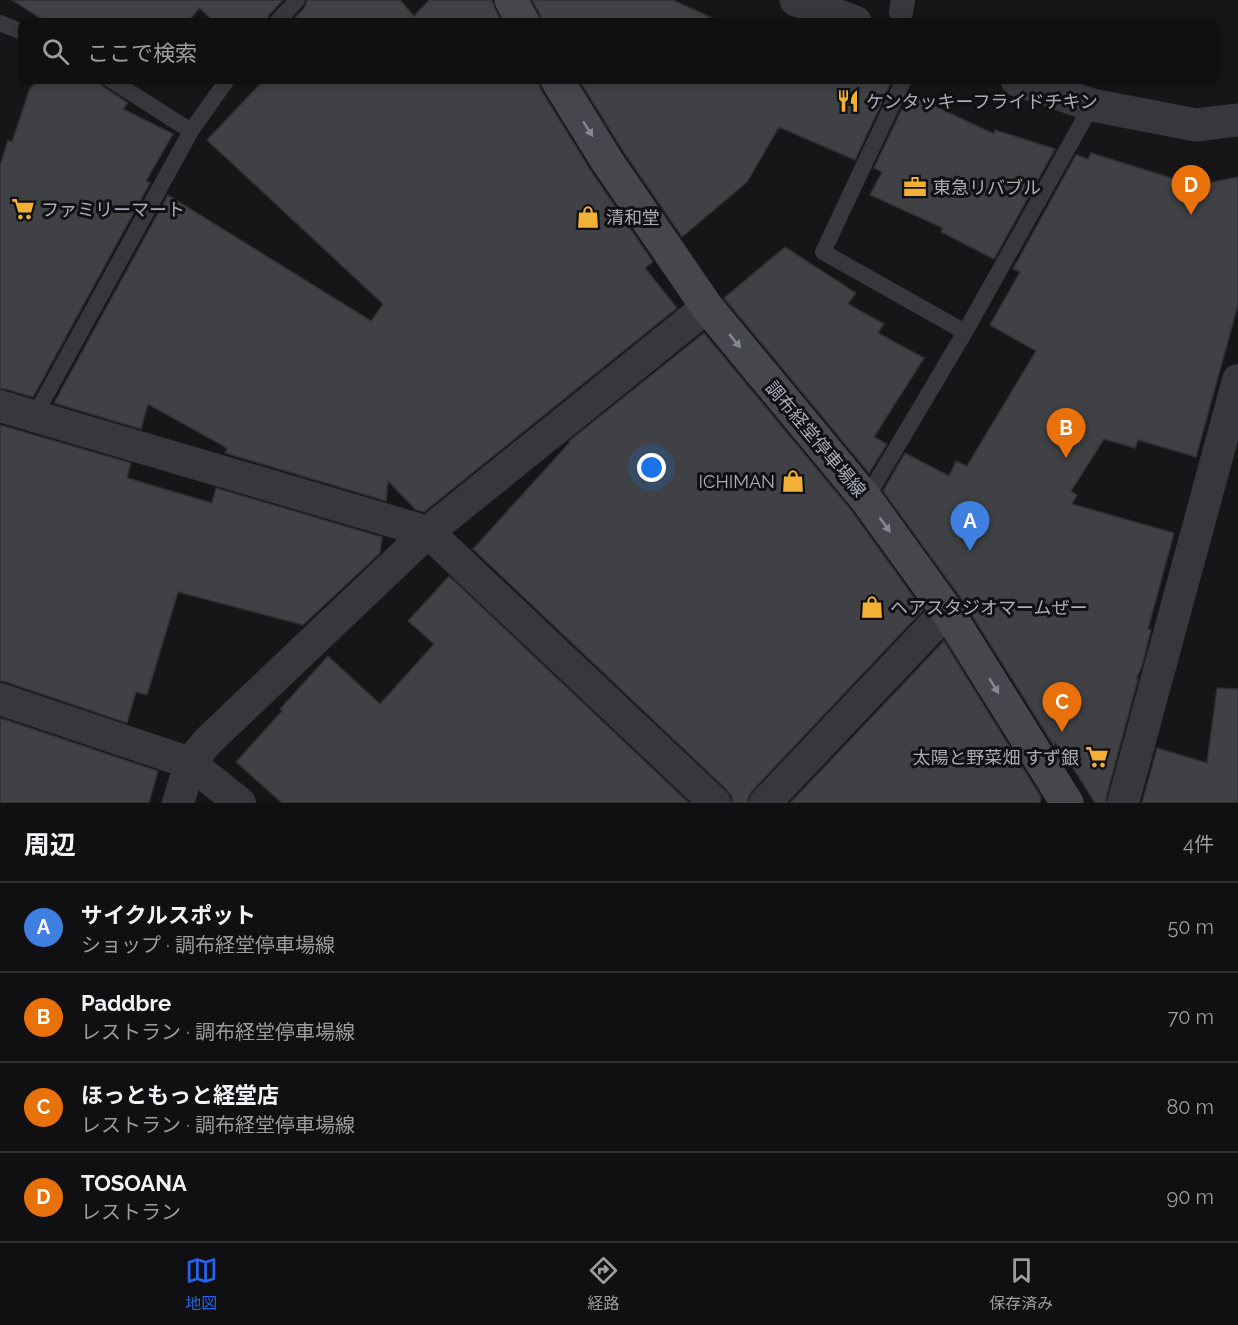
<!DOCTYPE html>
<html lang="ja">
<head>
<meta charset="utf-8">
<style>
	:root { --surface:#101012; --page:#19191b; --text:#f1f3f6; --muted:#9c9d9f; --line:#303032; --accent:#2563eb }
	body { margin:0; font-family:Raleway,"Noto Sans JP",sans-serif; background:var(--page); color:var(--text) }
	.you { position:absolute; left:652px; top:468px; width:21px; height:21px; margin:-15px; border:4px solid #fff; border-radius:50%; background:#1a73e8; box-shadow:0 0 0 9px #1a73e833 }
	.badge { display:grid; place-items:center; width:39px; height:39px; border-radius:50%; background:var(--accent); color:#fff; font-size:20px; font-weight:700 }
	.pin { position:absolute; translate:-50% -50px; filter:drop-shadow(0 2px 3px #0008) }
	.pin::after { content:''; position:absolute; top:32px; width:21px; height:18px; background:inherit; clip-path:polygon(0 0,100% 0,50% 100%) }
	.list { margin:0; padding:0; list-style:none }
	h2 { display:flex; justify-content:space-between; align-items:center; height:78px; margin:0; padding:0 24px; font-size:26px }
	h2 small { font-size:20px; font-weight:400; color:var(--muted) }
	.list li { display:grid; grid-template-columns:39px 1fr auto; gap:18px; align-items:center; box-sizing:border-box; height:90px; padding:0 24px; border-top:2px solid var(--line) }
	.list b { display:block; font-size:22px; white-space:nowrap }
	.list p { margin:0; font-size:20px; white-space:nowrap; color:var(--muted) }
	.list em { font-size:20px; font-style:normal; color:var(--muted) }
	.icon { flex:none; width:33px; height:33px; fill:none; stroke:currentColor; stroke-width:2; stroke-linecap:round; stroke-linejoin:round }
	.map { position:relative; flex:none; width:1238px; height:803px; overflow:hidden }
	.search { position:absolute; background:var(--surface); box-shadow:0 3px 9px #0003; left:18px; right:18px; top:18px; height:66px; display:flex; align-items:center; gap:15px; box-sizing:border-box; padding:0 21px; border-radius:12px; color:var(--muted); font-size:22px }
	.sheet { height:438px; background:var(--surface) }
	nav { display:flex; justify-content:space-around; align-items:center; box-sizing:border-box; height:84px; border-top:2px solid var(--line); background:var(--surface); font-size:16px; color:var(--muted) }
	nav a { display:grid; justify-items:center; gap:3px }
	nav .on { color:var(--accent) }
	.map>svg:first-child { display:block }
	.building { fill:#404145; stroke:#303034; stroke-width:1.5 }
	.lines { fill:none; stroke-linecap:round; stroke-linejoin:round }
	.service { stroke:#37383d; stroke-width:16 }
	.pedestrian { stroke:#37383d; stroke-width:24 }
	.minor { stroke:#37383d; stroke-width:32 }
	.tertiary { stroke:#37383d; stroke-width:33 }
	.secondary { stroke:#45474d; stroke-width:33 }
	.oneway { fill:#858993 }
	.labels { text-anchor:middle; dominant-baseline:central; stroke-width:6; stroke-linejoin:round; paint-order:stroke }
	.poi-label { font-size:18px; fill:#a8adb8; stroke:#111113; text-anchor:start }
	.street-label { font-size:18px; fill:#a8adb8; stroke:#111113 }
</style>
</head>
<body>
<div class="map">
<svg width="1238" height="803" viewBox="0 0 1238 803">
	<rect width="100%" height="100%" fill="#161618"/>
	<!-- building -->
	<path class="building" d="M12,0H283L269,15L267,22H215L199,8L188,22H46Z
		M307,0H400L414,16L429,0H492L495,9L502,22H291L305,7Z
		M532,0H673L721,22H542L539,13Z
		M39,80H101V84L105,88L128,103L123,109L173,134L146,181L150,183L33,397L5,389H0V166L8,140L12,142L30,88Z
		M264,80H538L541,90L591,171L653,262L645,268L677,308L424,512L416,510L388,481L386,501L225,453L227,448L148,404L141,429L54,403L168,195L371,321L383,304L207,140Z
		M579,80H878L890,85L855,160L779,127L747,182L682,237L623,151Z
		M909,94L994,134L995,130L1055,149L994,259L941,232L943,228L870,195L882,172L874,168Z
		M1091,153L1194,185L1196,180L1208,183L1238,177V305L1196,457L1138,440L1135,448L1104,439L1071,491L1077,495L1072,504L1174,533L1148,629L1151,630L1142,666L1136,679H1138L1106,798V803H1095L1068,760L1067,763L1055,742L1054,746L963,601L883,491L905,453L949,476L956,461L967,466L1036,351L990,325L1020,272L1013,269L1076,155L1088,159Z
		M785,247L856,293L848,304L884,324L878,333L924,358L874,437L887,444L869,473L724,298Z
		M704,333L851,510L923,610L752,791L748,798V803H732V797L727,790L473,549L570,442L569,441Z
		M0,425L131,463L127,478L212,503L216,488L382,537L380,553L303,625L178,592L147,695L136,692L127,723L6,682L0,681Z
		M449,576L689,803H282L236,762L282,711L280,709L328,656L380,704L434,644L408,621Z
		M944,641L1041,797L1040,803H790Z
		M1217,688L1238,689V803H1142L1157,748L1207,763Z
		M0,718L158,771L149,803H0Z"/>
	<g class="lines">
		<!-- service -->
		<path class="service" d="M277,22L297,0
			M0,23L22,32
			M111,80L191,131
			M965,332L1092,105
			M35,415L191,131L227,80
			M866,499L965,332L823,252L904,80"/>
		<!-- pedestrian -->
		<path class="pedestrian" d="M901,12L903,0"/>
		<!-- minor -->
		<path class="minor" d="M0,406L428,532L715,803
			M0,699L190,763L240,803
			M178,803L190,763L207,742L428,532L707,307
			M765,803L947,611
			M1123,803L1238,380"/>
		<!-- tertiary -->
		<path class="tertiary" d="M796,0L855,22
			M1017,80L1092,105L1196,125L1238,120"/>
		<!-- secondary -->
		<path class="secondary" d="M511,0L523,22
			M557,80L607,161L707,307L866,499L947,611L1067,803"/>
	</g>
	<!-- one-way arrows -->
	<defs><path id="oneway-solid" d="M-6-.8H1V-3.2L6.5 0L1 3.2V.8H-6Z" transform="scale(1.5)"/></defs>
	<g class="oneway">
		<use href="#oneway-solid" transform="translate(588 129) rotate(58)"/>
		<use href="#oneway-solid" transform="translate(735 341) rotate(50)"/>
		<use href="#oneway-solid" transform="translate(885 525) rotate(54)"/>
		<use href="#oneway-solid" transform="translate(994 686) rotate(58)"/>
	</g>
	<!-- icons -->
	<defs>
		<g id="restaurant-bare" transform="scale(1.8)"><path d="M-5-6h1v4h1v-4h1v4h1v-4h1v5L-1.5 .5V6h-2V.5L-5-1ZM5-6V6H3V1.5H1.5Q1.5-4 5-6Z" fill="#f2b134" stroke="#111113" stroke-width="2.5" paint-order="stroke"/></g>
		<g id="office-bare" transform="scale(1.8)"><path d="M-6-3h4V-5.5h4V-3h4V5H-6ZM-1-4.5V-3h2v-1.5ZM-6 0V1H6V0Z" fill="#f2b134" stroke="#111113" stroke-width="2.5" paint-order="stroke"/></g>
		<g id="supermarket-bare" transform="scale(1.8)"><path d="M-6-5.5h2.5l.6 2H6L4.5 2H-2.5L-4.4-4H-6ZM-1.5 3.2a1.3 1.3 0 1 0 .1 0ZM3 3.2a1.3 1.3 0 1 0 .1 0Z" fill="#f2b134" stroke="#111113" stroke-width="2.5" paint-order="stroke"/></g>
		<g id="shop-bare" transform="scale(1.8)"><path d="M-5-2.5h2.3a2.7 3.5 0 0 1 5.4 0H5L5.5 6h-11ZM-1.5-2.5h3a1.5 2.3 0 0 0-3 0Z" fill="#f2b134" stroke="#111113" stroke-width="2.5" paint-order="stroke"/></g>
	</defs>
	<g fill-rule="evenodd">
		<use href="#restaurant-bare" x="848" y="101"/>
		<use href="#office-bare" x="915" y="187"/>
		<use href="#supermarket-bare" x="23" y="209"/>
		<use href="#shop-bare" x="588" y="217"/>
		<use href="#shop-bare" x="793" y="481"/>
		<use href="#shop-bare" x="872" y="607"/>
		<use href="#supermarket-bare" x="1097" y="757"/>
	</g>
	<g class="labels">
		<!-- poi labels -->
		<g class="poi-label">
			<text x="866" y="101">ケンタッキーフライドチキン</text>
			<text x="933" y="187">東急リバブル</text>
			<text x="41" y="209">ファミリーマート</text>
			<text x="606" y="217">清和堂</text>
			<text x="775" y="481" text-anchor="end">ICHIMAN</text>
			<text x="890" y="607">ヘアスタジオマームぜー</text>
			<text x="1079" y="757" text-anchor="end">太陽と野菜畑 すず銀</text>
		</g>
		<!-- street labels -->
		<g class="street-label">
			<text transform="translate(816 439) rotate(50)">調布経堂停車場線</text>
		</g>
	</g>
</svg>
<div class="you"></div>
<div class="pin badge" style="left:970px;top:551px;background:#3f7fe0">A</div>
<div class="pin badge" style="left:1066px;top:458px;background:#e8710a">B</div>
<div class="pin badge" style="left:1062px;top:732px;background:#e8710a">C</div>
<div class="pin badge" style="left:1191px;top:215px;background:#e8710a">D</div>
<div class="search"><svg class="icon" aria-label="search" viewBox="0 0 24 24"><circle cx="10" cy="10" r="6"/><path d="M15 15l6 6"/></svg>ここで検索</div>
</div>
<section class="sheet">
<h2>周辺<small>4件</small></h2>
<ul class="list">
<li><span class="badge" style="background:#3f7fe0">A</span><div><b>サイクルスポット</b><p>ショップ · 調布経堂停車場線</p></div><em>50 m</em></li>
<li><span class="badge" style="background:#e8710a">B</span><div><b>Paddbre</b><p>レストラン · 調布経堂停車場線</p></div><em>70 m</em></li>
<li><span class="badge" style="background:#e8710a">C</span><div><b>ほっともっと経堂店</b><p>レストラン · 調布経堂停車場線</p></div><em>80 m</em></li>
<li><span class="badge" style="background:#e8710a">D</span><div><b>TOSOANA</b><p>レストラン</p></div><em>90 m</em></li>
</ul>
</section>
<nav>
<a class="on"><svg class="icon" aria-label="map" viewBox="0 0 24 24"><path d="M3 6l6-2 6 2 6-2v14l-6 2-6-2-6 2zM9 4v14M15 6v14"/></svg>地図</a>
<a><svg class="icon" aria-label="directions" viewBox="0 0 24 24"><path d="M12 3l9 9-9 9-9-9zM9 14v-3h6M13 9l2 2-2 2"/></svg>経路</a>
<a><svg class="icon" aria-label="saved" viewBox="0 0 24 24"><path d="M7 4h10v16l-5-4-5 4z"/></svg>保存済み</a>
</nav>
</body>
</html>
